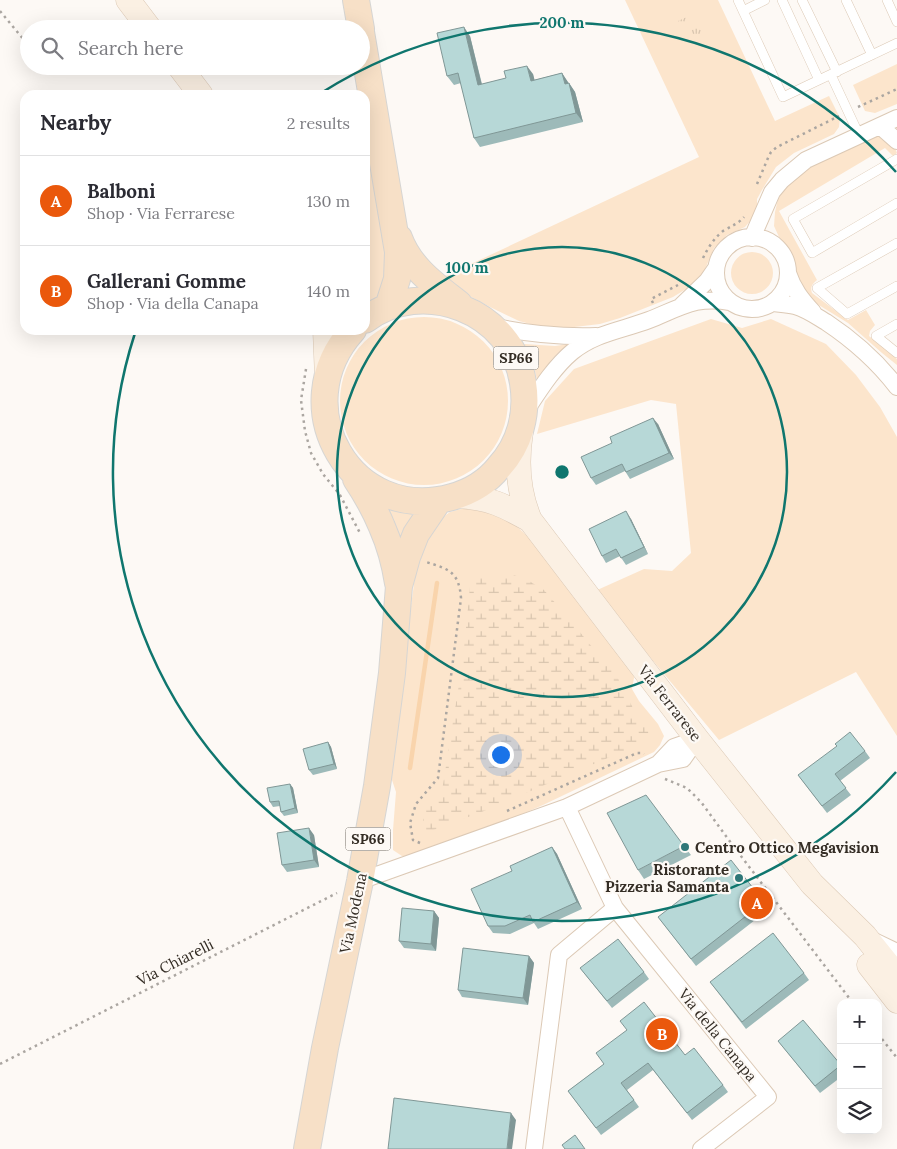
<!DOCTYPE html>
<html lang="en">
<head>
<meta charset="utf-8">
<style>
	:root { --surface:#fff; --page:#f7f7f7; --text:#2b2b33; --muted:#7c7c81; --line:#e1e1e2; --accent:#ea580c }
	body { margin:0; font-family:Lora,serif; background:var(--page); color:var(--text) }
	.controls { position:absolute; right:15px; bottom:15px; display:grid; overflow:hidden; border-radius:10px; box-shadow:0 5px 20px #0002 }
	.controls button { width:45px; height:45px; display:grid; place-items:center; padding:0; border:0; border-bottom:1px solid var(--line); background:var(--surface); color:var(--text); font:25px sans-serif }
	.you { position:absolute; left:500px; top:754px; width:18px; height:18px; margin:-12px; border:4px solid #fff; border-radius:50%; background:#1a73e8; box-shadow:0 0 0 8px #1a73e833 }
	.badge { display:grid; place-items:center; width:32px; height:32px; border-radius:50%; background:var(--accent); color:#fff; font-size:16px; font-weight:700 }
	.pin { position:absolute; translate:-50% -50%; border:2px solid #fff; box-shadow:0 1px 5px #0006 }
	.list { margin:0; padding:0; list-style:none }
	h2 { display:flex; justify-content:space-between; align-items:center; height:65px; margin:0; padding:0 20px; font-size:21px }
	h2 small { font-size:16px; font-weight:400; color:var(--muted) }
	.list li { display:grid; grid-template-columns:32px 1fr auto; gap:15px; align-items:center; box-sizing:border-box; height:90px; padding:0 20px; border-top:1px solid var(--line) }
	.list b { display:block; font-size:19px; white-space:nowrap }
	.list p { margin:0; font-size:16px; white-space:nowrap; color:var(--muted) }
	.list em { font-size:16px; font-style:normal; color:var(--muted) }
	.icon { flex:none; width:28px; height:28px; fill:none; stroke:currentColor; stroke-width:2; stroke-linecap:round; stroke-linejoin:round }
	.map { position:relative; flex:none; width:897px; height:1149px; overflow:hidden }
	.search { position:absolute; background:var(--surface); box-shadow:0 5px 20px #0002; left:20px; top:20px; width:350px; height:55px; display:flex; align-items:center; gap:12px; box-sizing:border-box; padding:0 18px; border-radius:28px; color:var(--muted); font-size:19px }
	.panel { position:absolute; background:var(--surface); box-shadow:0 5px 20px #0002; left:20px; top:90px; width:350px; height:245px; border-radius:15px }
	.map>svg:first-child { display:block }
	.grass { fill:#fce5cc }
	.wetland { fill:url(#wetland-marsh) }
	.park { fill:url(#park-tufts) }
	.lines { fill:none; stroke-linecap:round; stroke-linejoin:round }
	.stream { stroke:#f9d4ac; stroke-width:4.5 }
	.lane-casing { stroke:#dcc9b5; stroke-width:10 }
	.street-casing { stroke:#dcc9b5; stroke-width:18 }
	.secondary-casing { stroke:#dcc9b5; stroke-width:25 }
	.primary-casing { stroke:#d6d5d3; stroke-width:28 }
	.path { stroke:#aba6a1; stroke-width:2.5; stroke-dasharray:2.5 4; stroke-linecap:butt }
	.lane { stroke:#fff; stroke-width:9 }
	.street { stroke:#fff; stroke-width:16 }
	.secondary { stroke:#fbf0e3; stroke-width:24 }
	.primary { stroke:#f7e0c7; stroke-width:26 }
	.wall { fill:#9dbab9 }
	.shaded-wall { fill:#809796 }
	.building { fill:#b7d8d7; stroke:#809796 }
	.ring { fill:none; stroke:#0f766e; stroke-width:2.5 }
	.poi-dot { fill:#2e7778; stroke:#fdf9f5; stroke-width:2 }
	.labels { text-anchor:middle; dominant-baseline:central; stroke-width:4.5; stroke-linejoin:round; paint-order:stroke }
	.shield { fill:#fdf9f5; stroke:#706a63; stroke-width:1 }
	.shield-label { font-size:14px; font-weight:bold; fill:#342d25 }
	.street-label { font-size:15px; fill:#342d25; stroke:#fdf9f5 }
	.poi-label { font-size:15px; font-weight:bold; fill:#342d25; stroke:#fdf9f5; text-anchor:start }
	.centre { fill:#0f766e; stroke:#fdf9f5; stroke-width:2.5 }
	.ring-label { font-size:15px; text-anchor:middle; font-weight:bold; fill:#0f766e; stroke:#fdf9f5; stroke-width:4.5; stroke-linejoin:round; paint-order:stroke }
</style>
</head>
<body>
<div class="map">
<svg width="897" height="1149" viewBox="0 0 897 1149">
	<defs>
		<pattern id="wetland-marsh" width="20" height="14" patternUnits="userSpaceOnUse" patternTransform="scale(1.25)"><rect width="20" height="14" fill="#fce5cc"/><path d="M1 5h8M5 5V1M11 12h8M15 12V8" fill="none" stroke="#d9c5af"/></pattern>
		<pattern id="park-tufts" width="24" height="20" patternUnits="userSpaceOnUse" patternTransform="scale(1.25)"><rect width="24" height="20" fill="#fce5cc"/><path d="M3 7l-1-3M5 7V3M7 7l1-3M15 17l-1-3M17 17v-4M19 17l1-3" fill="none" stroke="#d9c5af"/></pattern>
	</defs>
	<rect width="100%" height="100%" fill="#fdf9f5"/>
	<!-- grass -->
	<path class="grass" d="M625,0H718L775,121L829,96L840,118L839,127L834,134L794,153L776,167L762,190L757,199V207L752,219L745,227L727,235L714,248L703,274L691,286L673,297L620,318L600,324L566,328L534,325L519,321L492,308L458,290L439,279L699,157Z
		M897,64V104L875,113L865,111L853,85Z
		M879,133L895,148L897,153L893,156L885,148L779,211L817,280C812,284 810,287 812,293L848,320L866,310L875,325L870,331L869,336L897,359V365L882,353L848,323L809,299L794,272L789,253L779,237L774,226L775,212L778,199L785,187L806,168Z
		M368,147L390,267L384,293L372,302L365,303V152Z
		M731 273a21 21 0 1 1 42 0a21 21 0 1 1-42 0Z
		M340 401a84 84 0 1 1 168 0a84 84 0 1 1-168 0Z
		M711,319L742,328L771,319L826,344L856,375L880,407L897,437V736L856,672L719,740L595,591L644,569L672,571L691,553L676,404L651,400L537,434L545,401L574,369Z
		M524,344L555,346L569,344C553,355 548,364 537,380L533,362Z
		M472,506L508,519L522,531L539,548L633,668L634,678L632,689L639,701L658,724L664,736L660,745L654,752L543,805L475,834L410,856H402L393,850V830L396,792L389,771L416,569L432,525L450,512Z
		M383,507L398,512L416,515L398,547Z"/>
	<!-- wetland -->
	<path class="wetland" d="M513,575L524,578L544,590L570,620L597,653L615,673L637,716L646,723L649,736L624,751L484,811L423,834V812L442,791L463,659L471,576L493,580Z"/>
	<!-- park -->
	<path class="park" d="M697,12L706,31L685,41L676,22Z"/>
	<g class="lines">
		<!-- stream -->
		<path class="stream" d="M410,768L437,583"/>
		<!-- lane casing -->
		<g class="lane-casing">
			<path id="lane" d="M738,0L783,97L897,43
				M782,0L819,80
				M802,0L837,72
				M846,0L872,55
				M887,0L897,22
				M743,11L765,0
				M831,75L859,135
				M897,159L793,219L812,253L897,203
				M897,243L817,288L847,314L897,286
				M897,324L876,336L897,353"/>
		</g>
		<!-- street casing -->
		<g class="street-casing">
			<path id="street" d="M880,126L897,141
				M716 273a36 36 0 1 1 72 0a36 36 0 1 1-72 0Z
				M752,238L772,192L782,180L806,160L897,118
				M788,273C793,289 802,300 813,312
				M772,303C780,304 787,304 795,306C806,309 816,316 826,322C853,340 877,361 897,387
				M682,305L707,281L716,268
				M492,326C526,334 561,337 596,336
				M525,412C539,391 553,368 572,352C595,333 623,330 649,320C665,314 679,306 696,302C707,300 718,300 730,302
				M658,764L674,747L697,739
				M567,807L615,908L768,1097L701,1149
				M360,881L567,807L658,764L683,759L697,739
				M872,940L897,952
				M534,1149L559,955L615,908"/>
		</g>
		<!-- secondary casing -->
		<g class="secondary-casing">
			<path id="secondary" d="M128,0L150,29
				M179,66L201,95
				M325,330L327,378
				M521,432C516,463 518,492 530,520L697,739L812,884L865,936L897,976
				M458,496C490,498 503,505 530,520
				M869,965L897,1001"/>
		</g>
		<!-- primary casing -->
		<g class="primary-casing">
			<path id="primary" d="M356,0L361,29
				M361,32L398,252L397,279L388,307
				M399,238C410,268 435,285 459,304
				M353,330C283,407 352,525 452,497C470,492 487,482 499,467C520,444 528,414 523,383C513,311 422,276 365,320
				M356,479C366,494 375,510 382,527C390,545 395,564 398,583
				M307,1149L325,1048L360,881L377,786L392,673L399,586L407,557L416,534L439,500"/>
		</g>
		<!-- path -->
		<path class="path" d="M0,11L29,46
			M106,29L121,21
			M858,107L897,89
			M757,184L768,158L771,152L777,147L839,116
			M703,258C708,248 714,238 723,231C731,226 738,224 744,217
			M653,303L651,299L678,285
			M306,369L301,400L305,431L311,453L323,474L340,495L360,533
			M665,779L687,788L701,802L731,843L853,1003
			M507,811L637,753H642L644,754
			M420,843L413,840L410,823L416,804L438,778L461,598C459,572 449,569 426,562
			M878,1034L897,1058
			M0,1064L337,893"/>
		<!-- lane -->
		<use href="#lane" class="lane"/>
		<!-- street -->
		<use href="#street" class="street"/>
		<!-- secondary -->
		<use href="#secondary" class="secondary"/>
		<!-- primary -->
		<use href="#primary" class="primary"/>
	</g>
	<!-- wall -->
	<path class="wall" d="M470,36L482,84L533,74L534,80L562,73L568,83H569L575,92L583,122L480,147L474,138L461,83L454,85L447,76Z
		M658,424L674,459L630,479L625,471L596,485L591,478Z
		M631,519L648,554L626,565L620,556L606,563L602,556Z
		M328,742L331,747L337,769L313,775L309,770Z
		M865,751L870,758L840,781L851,795L827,813L798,775Z
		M290,784L293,788L298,813L284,816L281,812L280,806L273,807L270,802Z
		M314,835L319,867L287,872L282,865Z
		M684,846L691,855L644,879L638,870Z
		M552,847L557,854L582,909L538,929L534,923L510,934L493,933L488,926L512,871Z
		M764,902L769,909L696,966L658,917Z
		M434,911L439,918L436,951L404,948L399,941Z
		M529,956L534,963L528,1005L462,997L458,990Z
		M580,968L644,972L649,979L612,1008Z
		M804,973L809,980L746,1029L710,982Z
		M627,1030L685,1055L723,1085L728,1092L692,1120L653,1070L627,1090L639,1107L601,1135L568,1091L604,1064Z
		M778,1041L841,1065V1077L820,1093Z"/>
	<!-- shaded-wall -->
	<path class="shaded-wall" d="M464,27L470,36L484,94L478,85Z
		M527,66L533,74L537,89L531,81Z
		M562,73L568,82L571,93L565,84Z
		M569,83L575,92L583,122L576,113Z
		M653,418L658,424L674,459L669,453Z
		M626,511L631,519L648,554L644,547Z
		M328,742L331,747L337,769L334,764Z
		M290,784L293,788L298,813L295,808Z
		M309,828L314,835L319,867L314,860Z
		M552,847L557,854L582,909L577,902Z
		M434,911L439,918L436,951L431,944Z
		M529,956L534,963L528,1005L523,998Z
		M511,1113L516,1120L512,1149H507Z"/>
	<!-- building -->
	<path class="building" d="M464,27L478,85L506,78L504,71L527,66L531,81L562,73L565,84L569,83L576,113L474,138L458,73L447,76L437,33Z
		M653,418L669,453L626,472L622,464L591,478L581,457L612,443L610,437Z
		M626,511L644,547L621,558L616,549L602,556L589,529Z
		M850,732L865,751L835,774L846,788L822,806L798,775L837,746L835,744Z
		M328,742L334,764L309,770L303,749Z
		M290,784L295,808L281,812L279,801L270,802L267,788Z
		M646,795L684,846L638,870L607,813Z
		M309,828L314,860L282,865L277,833Z
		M552,847L577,902L533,922L530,915L505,926H488L471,889L512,871L510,866Z
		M731,860L764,902L691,959L658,917Z
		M402,908L434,911L431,944L399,941Z
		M773,933L804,973L742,1022L710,982Z
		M618,939L644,972L607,1001L580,968Z
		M463,948L529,956L523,998L458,990Z
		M644,1002L685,1055L694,1048L723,1085L687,1113L648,1063L621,1083L634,1100L596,1128L568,1091L604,1064L596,1053L627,1030L620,1021Z
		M803,1020L841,1065L815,1086L778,1041Z
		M394,1098L511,1113L507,1149H388Z
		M575,1135L585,1149H565L562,1145Z"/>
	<!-- distance rings -->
	<g class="ring">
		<circle cx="562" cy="472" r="225"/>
		<path d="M896 772A449 449 0 0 1 135 333M321 93A449 449 0 0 1 896 172"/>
	</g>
	<!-- markers -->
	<g class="poi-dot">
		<circle cx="685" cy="847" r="5"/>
		<circle cx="739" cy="878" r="5"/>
	</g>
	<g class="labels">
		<!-- shield labels -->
		<g class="shield">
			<rect x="493.5" y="346.5" width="45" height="23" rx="4"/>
			<rect x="345.5" y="827.5" width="45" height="23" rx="4"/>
		</g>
		<g class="shield-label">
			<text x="516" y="358">SP66</text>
			<text x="368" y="839">SP66</text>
		</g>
		<!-- street labels -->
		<g class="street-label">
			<text transform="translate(670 703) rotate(52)">Via Ferrarese</text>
			<text transform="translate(353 913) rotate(-78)">Via Modena</text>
			<text transform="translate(175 962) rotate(-27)">Via Chiarelli</text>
			<text transform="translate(718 1035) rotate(51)">Via della Canapa</text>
		</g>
		<!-- poi labels -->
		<g class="poi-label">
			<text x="695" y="847">Centro Ottico Megavision</text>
			<text x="729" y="869" text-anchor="end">Ristorante<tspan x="729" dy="17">Pizzeria Samanta</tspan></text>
		</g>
	</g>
	<circle cx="562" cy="472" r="8" class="centre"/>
	<g class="ring-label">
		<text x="562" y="28">200 m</text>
		<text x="467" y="273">100 m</text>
	</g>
</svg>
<div class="controls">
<button>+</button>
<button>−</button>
<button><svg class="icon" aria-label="layers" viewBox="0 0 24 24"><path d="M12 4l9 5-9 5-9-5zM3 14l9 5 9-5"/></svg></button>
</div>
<div class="you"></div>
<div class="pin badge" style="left:757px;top:903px">A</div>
<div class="pin badge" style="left:662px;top:1034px">B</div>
<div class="search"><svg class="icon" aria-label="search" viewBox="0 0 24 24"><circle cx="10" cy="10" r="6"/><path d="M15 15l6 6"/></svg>Search here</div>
<section class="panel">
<h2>Nearby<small>2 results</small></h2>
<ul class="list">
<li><span class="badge">A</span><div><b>Balboni</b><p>Shop · Via Ferrarese</p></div><em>130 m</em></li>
<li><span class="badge">B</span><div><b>Gallerani Gomme</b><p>Shop · Via della Canapa</p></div><em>140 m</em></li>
</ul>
</section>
</div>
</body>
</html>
